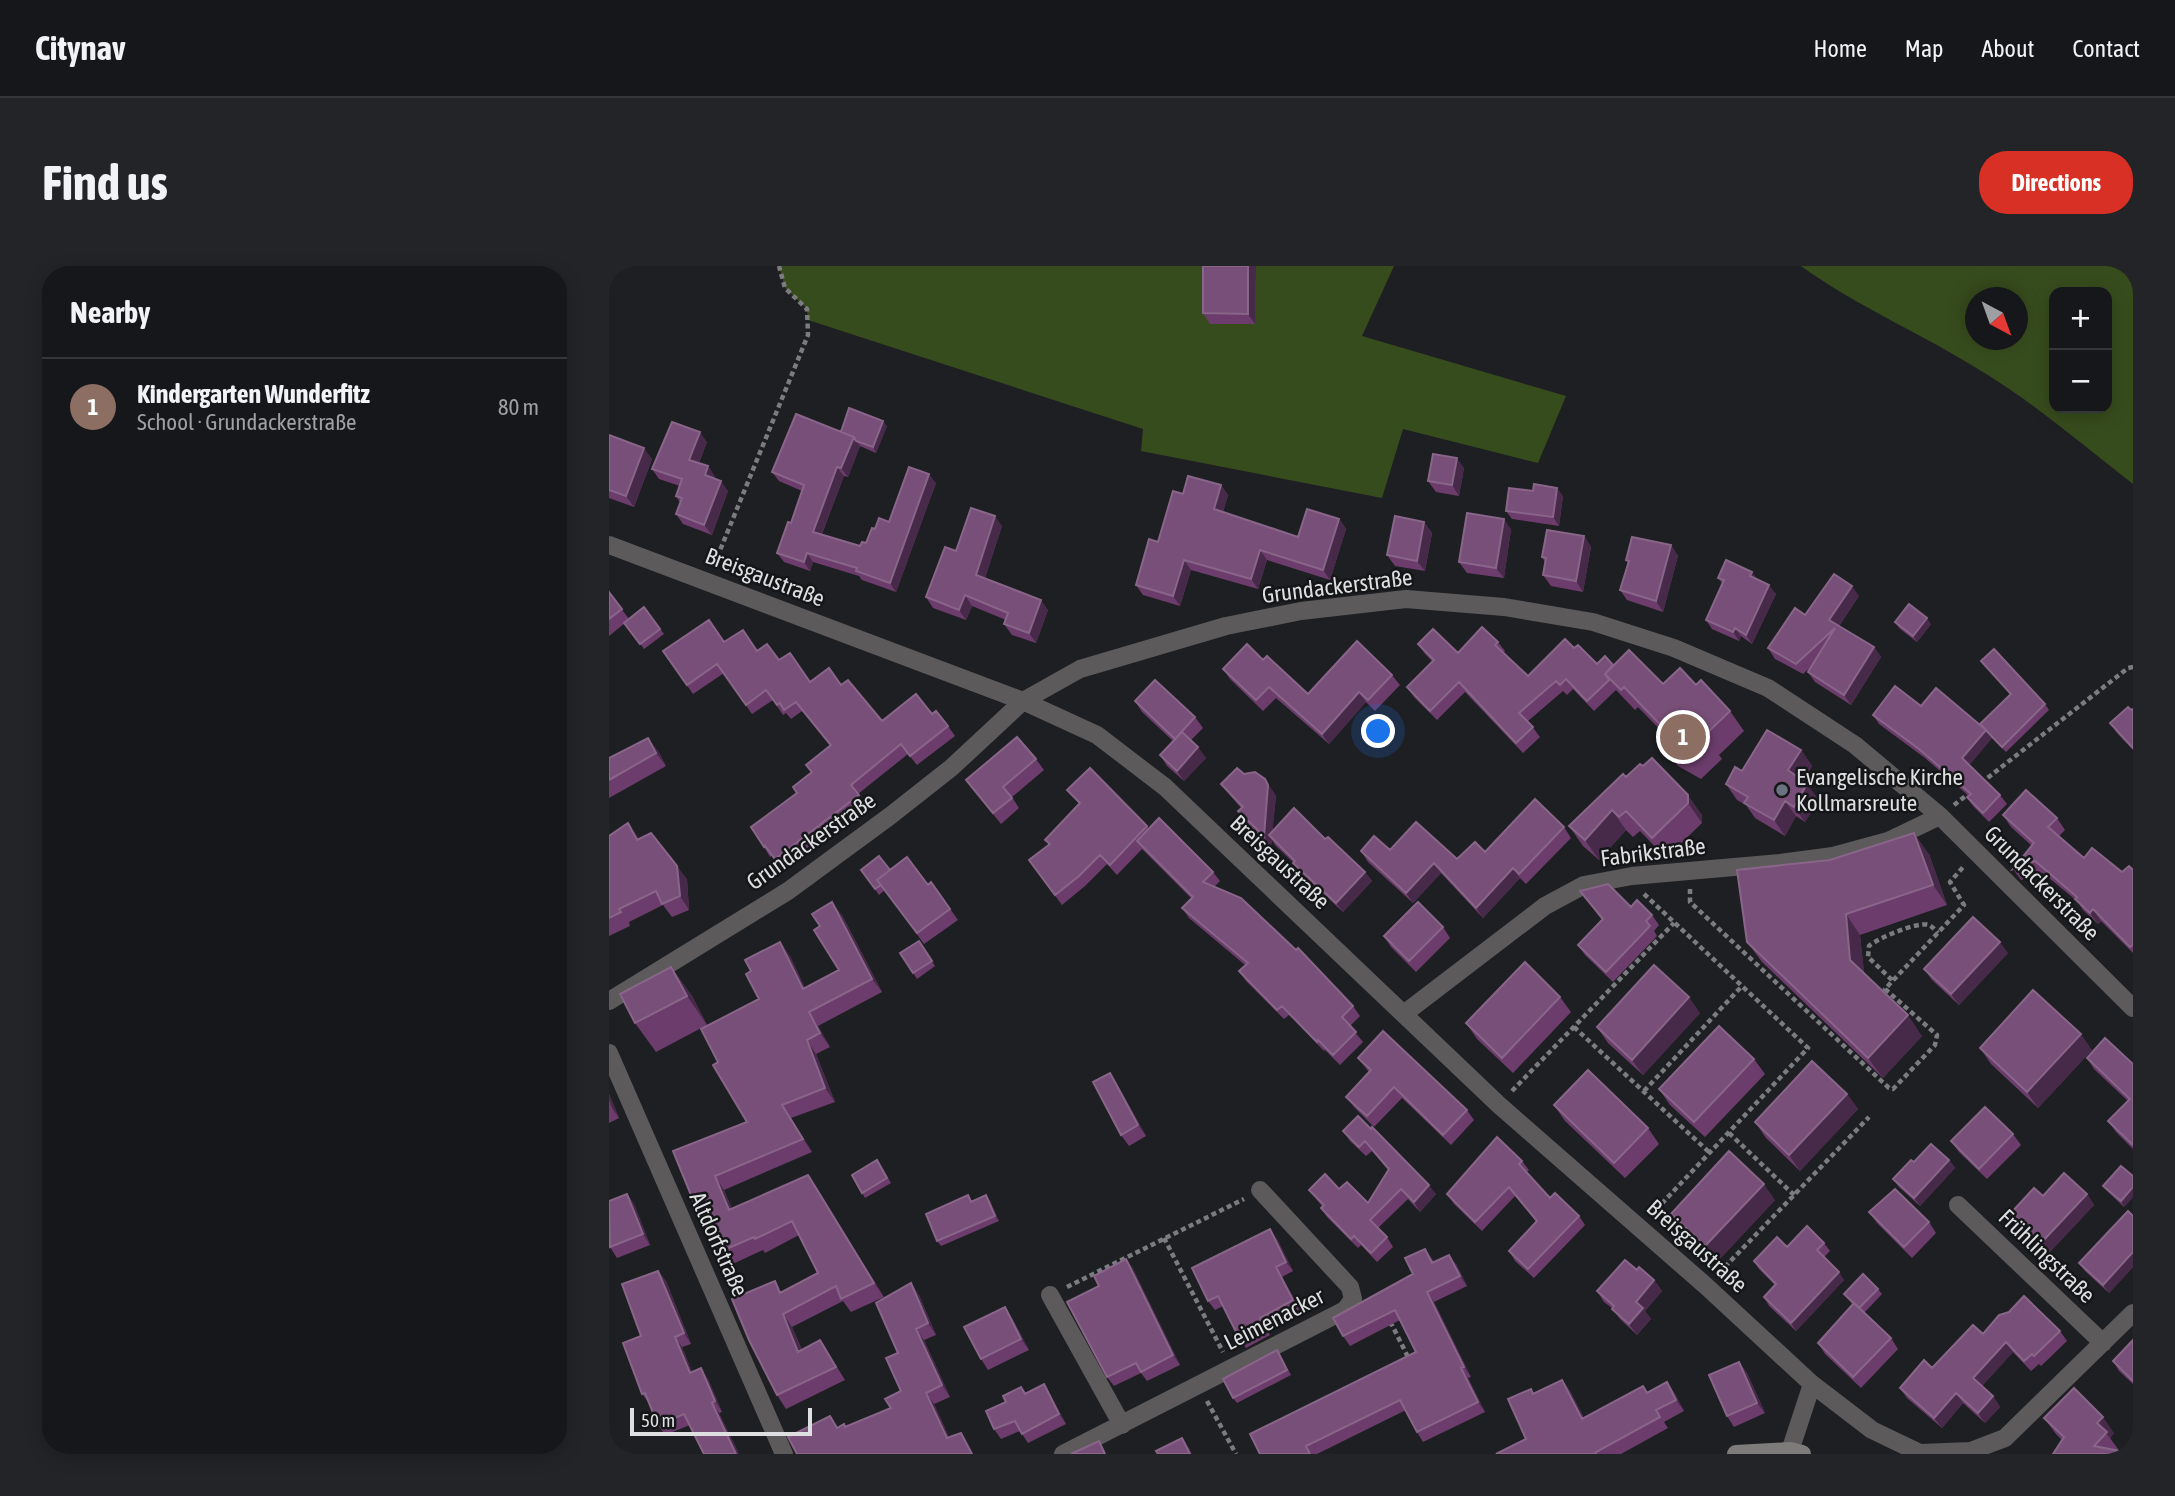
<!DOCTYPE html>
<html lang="en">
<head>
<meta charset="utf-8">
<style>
	:root { --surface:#16171a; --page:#232427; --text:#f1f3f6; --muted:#9e9fa2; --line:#353639; --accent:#d93025 }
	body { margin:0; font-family:"Asap Condensed",sans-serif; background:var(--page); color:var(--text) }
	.controls { position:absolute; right:21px; top:21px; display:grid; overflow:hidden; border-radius:14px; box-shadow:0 4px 18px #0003 }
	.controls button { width:63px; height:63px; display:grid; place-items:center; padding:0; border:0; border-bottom:2px solid var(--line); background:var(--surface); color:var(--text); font:35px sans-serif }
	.compass { position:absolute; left:1356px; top:21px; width:63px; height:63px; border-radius:50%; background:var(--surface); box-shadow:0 4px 18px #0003; rotate:139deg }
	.scale { position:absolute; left:21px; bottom:18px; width:182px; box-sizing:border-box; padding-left:7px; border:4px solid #dedfe1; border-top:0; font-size:19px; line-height:24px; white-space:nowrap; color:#dedfe1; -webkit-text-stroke:5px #151618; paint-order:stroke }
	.you { position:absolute; left:770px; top:466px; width:24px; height:24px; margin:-18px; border:5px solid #fff; border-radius:50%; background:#1a73e8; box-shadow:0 0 0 10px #1a73e833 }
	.badge { display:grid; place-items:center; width:46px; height:46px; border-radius:50%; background:var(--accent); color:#fff; font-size:23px; font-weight:700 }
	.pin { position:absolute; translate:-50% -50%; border:4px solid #fff; box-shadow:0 2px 7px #0006 }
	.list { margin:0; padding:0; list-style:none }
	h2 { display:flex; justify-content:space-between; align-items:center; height:91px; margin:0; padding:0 28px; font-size:30px }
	h2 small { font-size:23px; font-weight:400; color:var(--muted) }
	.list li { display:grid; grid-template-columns:46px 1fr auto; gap:21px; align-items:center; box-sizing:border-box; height:98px; padding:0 28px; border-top:2px solid var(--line) }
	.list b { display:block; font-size:26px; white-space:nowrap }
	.list p { margin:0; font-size:23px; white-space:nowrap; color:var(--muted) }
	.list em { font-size:23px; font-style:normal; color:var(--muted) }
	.map { position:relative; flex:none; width:1524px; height:1188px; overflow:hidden; border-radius:28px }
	header { display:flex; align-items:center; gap:42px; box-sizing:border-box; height:98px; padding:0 35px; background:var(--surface); border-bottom:2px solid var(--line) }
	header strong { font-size:33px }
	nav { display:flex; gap:38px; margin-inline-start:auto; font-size:24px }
	.intro { display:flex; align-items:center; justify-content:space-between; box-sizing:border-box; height:168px; padding:0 42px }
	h1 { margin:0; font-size:49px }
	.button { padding:18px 32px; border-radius:28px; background:var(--accent); color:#fff; font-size:24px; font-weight:700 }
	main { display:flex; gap:42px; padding:0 42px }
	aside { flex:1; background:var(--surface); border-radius:28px; box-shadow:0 4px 18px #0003 }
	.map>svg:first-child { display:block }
	.green { fill:#374c1d; fill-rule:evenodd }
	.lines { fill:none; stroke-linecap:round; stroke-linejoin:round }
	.path { stroke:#7b7c7f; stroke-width:4.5; stroke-dasharray:5 3.5; stroke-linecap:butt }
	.minor { stroke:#5c5a5a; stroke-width:18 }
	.secondary { stroke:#7e7b7b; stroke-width:18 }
	.wall { fill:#6c3d6c }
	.shaded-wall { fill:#472a49 }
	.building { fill:#784f78; stroke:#886589; stroke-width:2 }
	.worship-dot { fill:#6b7280; stroke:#151618; stroke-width:2.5 }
	.labels { text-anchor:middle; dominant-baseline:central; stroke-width:5; stroke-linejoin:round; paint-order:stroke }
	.street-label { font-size:23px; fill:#dedfe1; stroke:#151618 }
	.poi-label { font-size:23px; fill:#dedfe1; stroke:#151618; text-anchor:start }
</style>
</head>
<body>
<header>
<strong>Citynav</strong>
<nav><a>Home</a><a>Map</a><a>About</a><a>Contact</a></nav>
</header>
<div class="intro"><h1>Find us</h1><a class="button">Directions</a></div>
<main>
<aside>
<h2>Nearby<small></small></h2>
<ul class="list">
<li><span class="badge" style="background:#8d6e63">1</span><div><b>Kindergarten Wunderfitz</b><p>School · Grundackerstraße</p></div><em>80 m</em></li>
</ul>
</aside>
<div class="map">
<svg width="1524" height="1188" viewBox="0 0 1524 1188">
	<rect width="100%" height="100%" fill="#1e1f22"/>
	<!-- green -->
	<path class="green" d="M170,0H785L753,70L957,130L929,197L794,163L773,232L532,185L534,163L199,54L198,43L176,22Z
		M1192,0H1524V218C1472,178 1421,133 1364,100C1307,65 1246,39 1192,0ZM1498,26V142H1445V26ZM1366,32H1408V74H1366Z"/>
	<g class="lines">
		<!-- path -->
		<path class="path" d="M105,299L199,69L198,43L176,22L170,0
			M1372,517L1519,402L1524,401
			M1345,539L1363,525
			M1081,623V636L1280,822L1284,823L1326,779L1328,769L1276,723L1355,639L1341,616L1355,600
			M1035,628L1199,782L1043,948
			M1283,714L1259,691L1260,680C1269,672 1309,655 1320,659C1324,661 1326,664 1329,667
			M965,761L1101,887
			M903,825L1065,657
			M1035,825L1133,720
			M1120,867L1185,929
			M555,972L614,1086
			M1110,1007L1260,851
			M458,1021L635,933
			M780,1057L783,1059L801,1095
			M598,1135L627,1188"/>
		<!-- minor -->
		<path class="minor" d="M0,279L414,435L488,469L556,521L890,839L1097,1020L1203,1118L1263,1164L1311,1187L1362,1185L1396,1172L1524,1047
			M0,735L179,625L281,550L342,502L414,435L471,403L617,360L692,345L797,333L895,341L984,356L1065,382L1159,422L1246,479L1331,550L1524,742
			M796,747L936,640L975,619L1023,610L1171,597L1224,590L1279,575L1331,550
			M0,787L175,1188
			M1349,939L1494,1077
			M441,1029L513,1159
			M1181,1185L1203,1118
			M454,1188L736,1044L744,1033L741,1021L651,924"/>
		<!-- secondary -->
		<path class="secondary" d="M1127,1188L1181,1185L1193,1188"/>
	</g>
	<!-- wall -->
	<path class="wall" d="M594,0H647L646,58H601L594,47Z
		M278,160L267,187L251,180L239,211L235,210L213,268L251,280L257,277L266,263L280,256L327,217L287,326L253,314L250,310L204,296L201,305L175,296L168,287L182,257L193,225L170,215L163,206L232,166Z
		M0,169L43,193L25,241L0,232Z
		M98,176L90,197L99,200L106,211L105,212L119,225L103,269L74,258L67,248L71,237L67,230L71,220L50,213L43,203Z
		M855,202L850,230L827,226L819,215Z
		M612,219L619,229L614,246L689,271L730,253L737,263L721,314L658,294L649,323L582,304L571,340L534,329L527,319L574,228Z
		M954,230L950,260L903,253L897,245Z
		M815,256L823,267L816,305L786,300L778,289Z
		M393,260L376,312L439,344L427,377L403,369L395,358L397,354L363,340L357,354L324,342L317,331L347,285Z
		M902,263L895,312L858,307L850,296Z
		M975,270L982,281L974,326L942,320L934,309L936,296L933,291Z
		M1062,279L1069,290L1054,346L1018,334L1011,324L1019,297L1017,294Z
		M1109,312L1149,314L1167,328L1143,378L1132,370L1130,375L1103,363L1097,354L1113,317Z
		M0,326L20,353L35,341L55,368L35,383L16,357L0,370Z
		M1250,330L1230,360L1265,381L1272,391L1242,439L1206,416L1199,406L1203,400L1194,408L1166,393L1159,382L1196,349Z
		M1286,356L1322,358L1308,376L1290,362Z
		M115,376L148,385L170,394L201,416L232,419L273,455L323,448L339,460L346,470L308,499L299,488L249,528L256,538L172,602L163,589L161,591L155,581L188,527L184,521L202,506L197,499L221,480L193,445L182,453L177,447L174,449L164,434L143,448L115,407L84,428L54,385Z
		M889,376L896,385L894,387L919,410L965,382L988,398L1004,399L1054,418L1087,419L1121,445L1135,465L1110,489L1113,493L1092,513L1069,500L1055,480L1061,474L1029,441L1026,444L1007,424L985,445L964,423L958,429L954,425L919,455L931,471L914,487L856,426L828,454L805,431L798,421L824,396L816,388L809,378L849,387Z
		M654,394L699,428L783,409L791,419L766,445L757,436L720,478L667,432L654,445L621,413L614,403Z
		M1372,395L1436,438L1440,444L1397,486L1382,471L1383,472L1360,499L1391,529L1398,538L1380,556L1364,540L1358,531L1360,530L1316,492L1270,458L1264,449L1312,440L1371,459L1401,428Z
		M526,435L586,451L594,462L582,474L597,492L575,515L558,500L551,489L564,475L533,446Z
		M1524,443V484L1508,467L1501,457Z
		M1192,484L1203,500L1194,515L1210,534L1196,556L1187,550L1176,570L1146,552L1137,539L1128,534L1117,518L1133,505Z
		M49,485L57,500L0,532V492Z
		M1043,492L1093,549V557L1057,592L1031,565L1024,571L1017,564L990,594L974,580L960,560L1017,511L1034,500Z
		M427,493L435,504L403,531L410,542L392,558L357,514Z
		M635,508L663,524L667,530L663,565L716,573L756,606L763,615L734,646L691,606L685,597L666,579L663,574L662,581L637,556L629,545L632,542L620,528L612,518Z
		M458,524L538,560L540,563L604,606L611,615L605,621L744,740L751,750L741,760L754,776L731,799L716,784L715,785L680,749L675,753L637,715L630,705L636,699L580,652L573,642L583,633L533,583L508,609L498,598L476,620L453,639L420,594L440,579L436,574L470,538Z
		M1394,549L1448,552L1456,564L1450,570L1475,592L1513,606L1524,604V687L1492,655L1489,658L1474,644L1468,635L1434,607L1412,614L1404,603L1423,580L1402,561Z
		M955,561L962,572L917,618L911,612L874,652L832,607L804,637L759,596L752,585L781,584L848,593Z
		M0,568L1,569L30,573L78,613L80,644L63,651L54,639L20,656L21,660L0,670Z
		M1320,588L1338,639L1251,669L1255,707L1313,770L1274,812L1153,696L1138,676Z
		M252,604H281L319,619L322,616L349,654L315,678L276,624L270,629Z
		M971,625L1043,649L1050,659L1045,665L1048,670L1004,716L976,689L969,679L993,654Z
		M233,649L273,726L209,760L221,781L207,788L226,836L182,852L203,886L115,924L123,943L208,922L275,1031L242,1046L234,1035L183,1061L193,1084L211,1074L236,1114L177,1143L168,1129L174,1026L209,1007L190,969L156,987L154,984L115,1002L106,988L64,885L138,856L109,796L150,733L181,690L196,722L230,704Z
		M834,661L841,672L807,706L782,681L775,670Z
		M310,675L326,700L308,713L291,687Z
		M1399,687L1350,739L1323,714L1315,703Z
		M62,701L83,730L98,759L47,786L26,757Z
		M951,731L962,746L904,807L868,773L857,757Z
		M1091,747L1034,809L999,777L988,761Z
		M1371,782L1483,784L1429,842L1382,798Z
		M749,792L858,844L865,854L842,879L793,832L765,861L745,841L737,831L760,806Z
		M1478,792L1524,798V883L1507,866L1499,855L1519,835L1485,803Z
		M1145,793L1156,808L1096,871L1061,839L1050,823Z
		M501,807L508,818L537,870L520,880L512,869Z
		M0,828L10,852L0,857Z
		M1238,828L1249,843L1191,905L1157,872L1146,856Z
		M945,839L1039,862L1050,878L1016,912L956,855Z
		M749,850L827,928L811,946L799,933L769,962L778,971L784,981L768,996L752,979L749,982L718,951L712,942L713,940L707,933L700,924L730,923L759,937L779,904L763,885L757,890L741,875L734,865Z
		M1404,868L1412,879L1378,913L1350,886L1342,875Z
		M1340,894L1346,902L1311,940L1290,921L1284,913L1305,896Z
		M913,895L920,904L918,906L941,932L970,950L976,959L925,1012L906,995L900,985L928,956L906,930L873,965L845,938L838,928Z
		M272,900L282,917L256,932L253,927Z
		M1524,910V931L1515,941L1498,925L1494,920Z
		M18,928L25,938L41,979L8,992L1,981Z
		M1478,928L1485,939L1439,988L1408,959L1401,948L1434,930Z
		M377,929L381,935L390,955L332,980L328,975L363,935Z
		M1166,934L1108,996L1073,964L1062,948Z
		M1260,946L1320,956L1327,967L1303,992L1268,957Z
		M1524,950V1001L1500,1027L1476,1005L1470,997Z
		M668,973L684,1005L673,1011L691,1043L657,1062L661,1069L637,1082L630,1072L614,1040L606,1044L599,1035Z
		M1215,977L1221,985L1215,991L1235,1014L1187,1065L1160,1040L1155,1031L1166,1019L1150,1003L1145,995L1178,981Z
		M816,983L825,996L847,998L858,1020L825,1036L862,1111L859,1112L876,1146L814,1176L808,1166L797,1144L708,1188H651L807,1086L791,1054L741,1080L734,1070L804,1008Z
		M517,993L524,1003L571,1099L538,1115L532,1107L505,1120L498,1111L490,1020Z
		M1028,1004L1045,1014L1053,1025L1036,1045L1042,1053L1028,1069L1011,1053L1003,1042L995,1036L988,1025Z
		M49,1005L57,1015L82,1078L73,1081L83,1106L99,1113L113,1146L110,1147L130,1188H95L81,1159L56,1169L49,1159L40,1137L33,1128L32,1070Z
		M1269,1023L1273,1028L1255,1047L1282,1072L1289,1083L1252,1122L1216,1088L1209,1077L1244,1039L1235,1028Z
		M310,1029L327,1069L315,1074L341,1131L325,1138L340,1171L360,1179L188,1188L229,1161H237L282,1142L292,1125L289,1087Z
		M403,1052L420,1084L379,1104L372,1093Z
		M1451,1065L1458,1075L1432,1100L1430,1098L1422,1105L1404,1086L1373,1120L1384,1130L1391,1141L1376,1157L1354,1137L1333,1162L1298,1132L1291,1122L1323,1102L1374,1068Z
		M1524,1074V1118L1510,1105L1504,1095Z
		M672,1090L682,1109L628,1137L624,1132Z
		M1130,1096L1138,1107L1156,1147L1125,1161L1118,1150Z
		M953,1114L961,1125L975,1152L1034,1120L1039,1127L1058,1116L1066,1128L1075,1145L1055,1156L1059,1162L1012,1188H887L917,1173L925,1127Z
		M435,1118L441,1128L457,1158L419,1177L411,1165L392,1173L385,1163L397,1136L412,1121L417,1127Z
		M1435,1152L1505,1167L1501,1172L1509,1183L1508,1184L1453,1174L1447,1168Z"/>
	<!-- shaded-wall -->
	<path class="shaded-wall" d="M639,0H647L646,58L639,48Z
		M274,155L278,160L267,187L264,181Z
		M91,166L98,176L87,204L80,194Z
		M245,171L251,180L239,211L232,202Z
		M35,182L43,193L25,241L17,230Z
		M848,192L855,202L850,230L843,219Z
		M99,200L106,211L103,219L96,209Z
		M228,201L235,210L210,275L204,266Z
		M320,208L327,217L287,326L281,317Z
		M112,215L119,225L103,269L95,259Z
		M612,219L619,229L612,253L605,243Z
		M948,222L954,230L950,260L944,251Z
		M386,250L393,260L374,319L367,309Z
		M730,253L737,263L721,314L714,304Z
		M895,253L902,263L895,312L887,302Z
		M815,256L823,267L816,305L808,295Z
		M975,270L982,281L974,326L967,315Z
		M1062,279L1069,290L1054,346L1047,335Z
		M651,284L658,294L649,323L642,313Z
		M198,287L204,296L201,305L195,296Z
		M575,294L582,304L571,340L564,330Z
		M1143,306L1149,314L1141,310Z
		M1160,319L1167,328L1143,378L1137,369Z
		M1243,320L1250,330L1227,364L1220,354Z
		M356,329L363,340L357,354L350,344Z
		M432,334L439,344L427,377L420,367Z
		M1318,352L1322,358L1308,376L1304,370Z
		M1126,362L1132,370L1130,375L1124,366Z
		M1265,381L1272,391L1242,439L1235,429Z
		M750,426L757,436L720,478L713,468Z
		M1377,464L1383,472L1359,501L1353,492Z
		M39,472L49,485L57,500L47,487Z
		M589,481L597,492L575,515L568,505Z
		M1192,484L1203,500L1190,520L1179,504Z
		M656,513L667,530L663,572L660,569L663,574L662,581L655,570Z
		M1198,518L1210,534L1196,556L1185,541Z
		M1079,529L1093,549V557L1079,537Z
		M1176,535L1187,550L1176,570L1165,554Z
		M1003,544L1017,564L990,594L976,574Z
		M19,557L29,571L37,588L28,574Z
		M1305,567L1320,588L1338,639L1324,619Z
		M825,597L832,607L804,637L797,627Z
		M68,600L78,613L80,644L71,630Z
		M904,602L911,612L874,652L867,642Z
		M756,606L763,615L734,646L727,637Z
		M223,636L233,649L273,726L263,713Z
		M1484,643L1492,655L1489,658L1481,647Z
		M1237,648L1251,669L1256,714L1241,694Z
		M171,676L181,690L203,737L194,723Z
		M1391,676L1399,687L1350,739L1342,728Z
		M62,701L83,730L98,759L78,730Z
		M1080,731L1091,747L1034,809L1023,794Z
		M200,746L209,760L221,781L211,767Z
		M1299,749L1313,770L1274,812L1259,792Z
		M1472,768L1483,784L1429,842L1418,826Z
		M198,774L207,788L226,836L216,822Z
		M501,807L508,818L537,870L529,859Z
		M0,828L10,852L3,842L0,834Z
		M1238,828L1249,843L1191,905L1180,889Z
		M173,839L182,852L203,886L194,873Z
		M1340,894L1346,902L1311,940L1305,932Z
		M199,909L208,922L275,1031L265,1017Z
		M106,910L115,924L129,958L120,944Z
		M1155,918L1166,934L1108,996L1096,980Z
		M820,919L827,928L811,946L805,936Z
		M1524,921V931L1515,941L1512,935Z
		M18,928L25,938L41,979L34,968Z
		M1478,928L1485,939L1439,988L1432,977Z
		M377,929L381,935L390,955L386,950Z
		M661,963L668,973L684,1005L677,996Z
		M1524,986V1001L1500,1027L1494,1019Z
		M840,989L847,998L858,1020L851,1010Z
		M517,993L524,1003L571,1099L564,1089Z
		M667,1001L673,1011L691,1043L684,1034Z
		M49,1005L57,1015L82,1078L75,1067Z
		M1230,1006L1235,1014L1187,1065L1182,1057Z
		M1045,1014L1053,1025L1036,1045L1042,1053L1028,1069L1020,1058L1027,1036Z
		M302,1017L310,1029L327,1069L319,1057Z
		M818,1026L825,1036L862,1111L855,1101Z
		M396,1041L403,1052L420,1084L412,1073Z
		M174,1048L183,1061L199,1100L189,1086Z
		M307,1063L315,1074L341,1131L333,1119Z
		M66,1071L73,1081L88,1117L81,1107Z
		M1397,1076L1404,1086L1371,1122L1364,1112Z
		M1130,1096L1138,1107L1156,1147L1148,1137Z
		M92,1102L99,1113L113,1146L106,1135Z
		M852,1102L859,1112L876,1146L869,1136Z
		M953,1114L961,1125L981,1164L973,1153Z
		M1058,1116L1066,1128L1075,1145L1067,1134Z
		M435,1118L441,1128L457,1158L450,1148Z
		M317,1127L325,1138L346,1184L338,1172Z
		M1347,1127L1354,1137L1333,1162L1325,1152Z
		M1384,1130L1391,1141L1376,1157L1369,1147Z
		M103,1137L110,1147L130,1188H127Z
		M1494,1151L1505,1167L1501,1172L1488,1157Z
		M573,1172L580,1182L583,1188H581Z"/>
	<!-- building -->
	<path class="building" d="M594,0H639V48L594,47Z
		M240,142L274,155L264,181L247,175L245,171L232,166Z
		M187,148L245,171L232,202L228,201L204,266L251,280L253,276L257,277L263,262L266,263L270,252L280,256L300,201L320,208L281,317L247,305L248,302L198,287L195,296L168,287L179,256L182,257L195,219L163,206Z
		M63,156L91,166L80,194L99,200L96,209L112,215L95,259L67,248L73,232L67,230L73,213L43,203Z
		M0,169L35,182L17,230L0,224Z
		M824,188L848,192L843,219L819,215Z
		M579,210L612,219L605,243L689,271L698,243L730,253L714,304L651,284L642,313L575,294L564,330L527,319L540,273L549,276L564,225L574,228Z
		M925,218L948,222L944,251L897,245L900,222L924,225Z
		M362,242L386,250L367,309L432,334L420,367L395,358L399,347L356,329L350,344L317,331L336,281L347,285Z
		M858,247L895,253L887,302L850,296Z
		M786,250L815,256L808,295L778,289Z
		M938,264L975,270L967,315L934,309L937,292L933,291Z
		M1023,271L1062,279L1047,335L1011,324L1020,295L1017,294Z
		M1117,294L1143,306L1141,310L1160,319L1137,369L1126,362L1124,366L1097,354L1115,314L1109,312Z
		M1225,308L1243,320L1220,354L1265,381L1235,429L1199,406L1226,362L1187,398L1159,382L1186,342L1196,349Z
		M0,326L13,343L0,353Z
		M1300,338L1318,352L1304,370L1286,356Z
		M35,341L51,363L31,378L15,357Z
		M100,354L115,376L134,364L148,385L158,378L170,394L181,387L201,416L220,402L232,419L239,414L273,455L307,428L323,448L327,445L339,460L301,490L292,478L242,519L250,529L166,593L156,580L155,581L142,561L188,527L184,521L203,506L197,499L222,479L187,436L175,444L171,437L168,439L157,424L137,439L108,398L78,419L54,385Z
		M873,361L889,376L886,379L919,410L956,373L965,382L969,379L988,398L996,390L1004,399L996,408L1000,414L978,435L957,413L951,419L947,415L910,447L924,461L907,477L850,416L821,445L798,421L825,394L809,378L824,363L849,387Z
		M748,375L783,409L759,434L750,426L713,468L660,421L647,434L614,403L638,378L654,394L658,390L699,428Z
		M1385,383L1436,438L1393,481L1371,458L1402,428L1372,395Z
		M1020,384L1054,418L1071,402L1087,419L1092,414L1121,445L1096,469L1099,473L1078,494L1055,480L1064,472L1015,421L1012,424L996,408Z
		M546,414L586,451L566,473L526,435Z
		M1286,420L1312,440L1327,422L1377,464L1353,492L1391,529L1374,547L1358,531L1362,528L1310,483L1264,449Z
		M1519,441L1522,444L1524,443V482L1501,457Z
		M1158,464L1192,484L1179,504L1198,518L1185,541L1176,535L1165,554L1135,537L1139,531L1117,518L1126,501L1133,505Z
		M573,466L589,481L568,505L551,489Z
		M408,471L427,493L394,521L403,532L384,547L357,514Z
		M39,472L47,487L0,514V492Z
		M1043,492L1079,529V537L1043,572L1017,545L1010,551L1003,544L976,574L960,560L1014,508L1017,511L1031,498L1034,500Z
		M481,502L538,560L501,599L491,589L470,610L446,629L420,594L441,578L436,574L471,537L458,524Z
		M628,502L635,508L646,506L656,513L659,519L655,570L629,545L634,541L612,518Z
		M1417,524L1448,552L1439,561L1475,592L1483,582L1513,606L1520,600L1524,604V679L1521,681L1484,643L1481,647L1466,633L1468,631L1426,595L1404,603L1425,577L1394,549Z
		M926,533L955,561L910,608L904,602L867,642L825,597L797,627L752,585L765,570L781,584L807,556L848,593L866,576L876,586Z
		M685,542L716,573L719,571L756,606L727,637L684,597L686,595L660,569Z
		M550,552L604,606L594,616L632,632L687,684L689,682L744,740L733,751L747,766L724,789L709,774L708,776L673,740L668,744L630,705L639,697L573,642L584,631L528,575Z
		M19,557L28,574L42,567L68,600L71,630L53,638L47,625L10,643L12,646L0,652V570Z
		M1305,567L1324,619L1237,648L1241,694L1299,749L1259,792L1138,676L1128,604L1221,594Z
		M270,590L281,604L268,614L272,619L266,623L252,604Z
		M298,591L319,619L322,616L341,643L308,667L268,614Z
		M999,618L1022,641L1028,634L1043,649L1037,655L1041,660L997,706L969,679L994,653L971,625Z
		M223,636L263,713L200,746L211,767L198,774L216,822L173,839L194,873L106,910L120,944L199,909L265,1017L232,1033L227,1020L174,1048L189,1086L211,1074L227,1101L168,1129L140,1074L123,1033L166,1015L171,1027L209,1007L183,955L146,973L145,971L106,988L64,885L138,856L104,799L109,796L92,763L150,733L137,708L142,705L136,694L171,676L194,723L230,704L205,664L211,660L203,648Z
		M809,636L834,661L800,695L775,670Z
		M1364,651L1391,676L1342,728L1315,703Z
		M310,675L323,695L304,707L291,687Z
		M916,696L951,731L893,792L857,757Z
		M1045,699L1080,731L1023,794L988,761Z
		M62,701L78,730L26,757L11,728Z
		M1424,724L1472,768L1418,826L1371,782Z
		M1110,760L1145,793L1085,856L1050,823Z
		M774,765L858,844L834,869L785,821L758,850L737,831L762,804L749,792Z
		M1496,772L1524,798V879L1499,855L1521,833L1478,792Z
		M1203,795L1238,828L1180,889L1146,856Z
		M979,804L1039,862L1005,897L945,839Z
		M501,807L529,859L512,869L484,816Z
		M1376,841L1404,868L1370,903L1342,875Z
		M749,850L762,863L763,861L820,919L805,936L792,923L761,954L778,971L762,987L745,970L742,973L712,942L715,939L700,924L716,908L730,923L738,916L759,937L780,903L756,875L750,881L734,865Z
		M888,871L913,895L910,898L941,932L946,927L970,950L919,1003L900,985L928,955L900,921L866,956L838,928Z
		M1322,878L1340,894L1305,932L1284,913L1302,894L1305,896Z
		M1120,885L1155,918L1096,980L1062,948Z
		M268,894L278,912L253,927L243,909Z
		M1512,900L1524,910V921L1512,935L1494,920Z
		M1455,907L1478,928L1432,977L1401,948L1425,922L1434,930Z
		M1286,923L1320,956L1295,981L1260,946Z
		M18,928L34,968L1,981L0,935Z
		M359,929L362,936L377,929L386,950L328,975L317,948Z
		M1519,945L1524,950V986L1494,1019L1470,997Z
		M1198,960L1215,977L1208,984L1230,1006L1182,1057L1155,1031L1167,1018L1145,995L1168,971L1178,981Z
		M661,963L677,996L667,1001L684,1034L651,1052L655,1060L630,1072L609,1030L599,1035L583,1002Z
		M816,983L823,997L840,989L851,1010L818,1026L855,1101L852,1102L869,1136L808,1166L791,1134L697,1180L701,1188H651L641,1168L807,1086L786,1044L734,1070L724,1052L804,1008L796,992Z
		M517,993L564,1089L532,1106L527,1097L498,1111L458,1036L490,1020L485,1010Z
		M1016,994L1028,1004L1030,1001L1045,1014L1027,1036L1034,1042L1020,1058L1003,1043L1005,1040L988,1025Z
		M49,1005L75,1067L66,1071L81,1107L92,1102L106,1135L103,1137L127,1188H95L75,1148L49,1159L36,1127L33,1128L14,1077L32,1070L13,1018Z
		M1254,1008L1269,1023L1250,1042L1235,1028Z
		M302,1017L319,1057L307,1063L333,1119L317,1127L338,1172L352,1167L363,1188H188L179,1171L221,1150L228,1162L235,1158L236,1161L282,1142L276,1133L292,1125L277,1092L289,1087L267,1037Z
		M1415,1030L1451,1065L1425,1090L1423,1088L1415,1095L1397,1076L1364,1112L1384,1130L1369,1147L1347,1127L1325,1152L1291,1122L1315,1094L1323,1102L1364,1059L1374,1068L1390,1049L1400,1046Z
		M1245,1037L1282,1072L1244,1111L1209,1077Z
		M396,1041L412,1073L372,1093L355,1061Z
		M1524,1074V1115L1504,1095Z
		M668,1084L678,1104L624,1132L614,1113Z
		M1130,1096L1148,1137L1118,1150L1100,1109Z
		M953,1114L973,1153L1034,1120L1038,1127L1058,1116L1067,1134L1047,1144L1051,1151L987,1186V1188H887L917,1173L899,1133L922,1123L924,1128Z
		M435,1118L450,1148L413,1168L406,1155L385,1163L377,1145L397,1136L394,1130L412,1121L416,1128Z
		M1465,1122L1494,1151L1488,1157L1498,1166L1485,1180L1516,1186L1515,1188H1444L1455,1171L1435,1152Z
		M573,1172L581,1188H549L547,1185Z
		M490,1175L496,1188H462Z"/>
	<!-- markers -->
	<circle class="worship-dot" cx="1173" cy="524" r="7"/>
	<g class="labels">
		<!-- street labels -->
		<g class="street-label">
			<text transform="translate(156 311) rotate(21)">Breisgaustraße</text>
			<text transform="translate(728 320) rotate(-7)">Grundackerstraße</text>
			<text transform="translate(202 575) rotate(-35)">Grundackerstraße</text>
			<text transform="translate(1044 586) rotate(-7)">Fabrikstraße</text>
			<text transform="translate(671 596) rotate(43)">Breisgaustraße</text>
			<text transform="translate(1433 617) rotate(45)">Grundackerstraße</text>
			<text transform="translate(110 978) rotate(66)">Altdorfstraße</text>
			<text transform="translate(1088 980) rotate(42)">Breisgaustraße</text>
			<text transform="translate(1438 990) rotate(44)">Frühlingstraße</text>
			<text transform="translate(665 1053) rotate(-27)">Leimenacker</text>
		</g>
		<!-- poi labels -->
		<g class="poi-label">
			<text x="1187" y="511">Evangelische Kirche<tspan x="1187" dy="26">Kollmarsreute</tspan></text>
		</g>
	</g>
</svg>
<div class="controls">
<button>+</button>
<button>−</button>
</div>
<svg class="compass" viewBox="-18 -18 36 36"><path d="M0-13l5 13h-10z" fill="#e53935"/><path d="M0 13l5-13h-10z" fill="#9e9fa2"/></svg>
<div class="scale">50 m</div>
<div class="you"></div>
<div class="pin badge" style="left:1074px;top:471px;background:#8d6e63">1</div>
</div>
</main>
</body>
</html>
